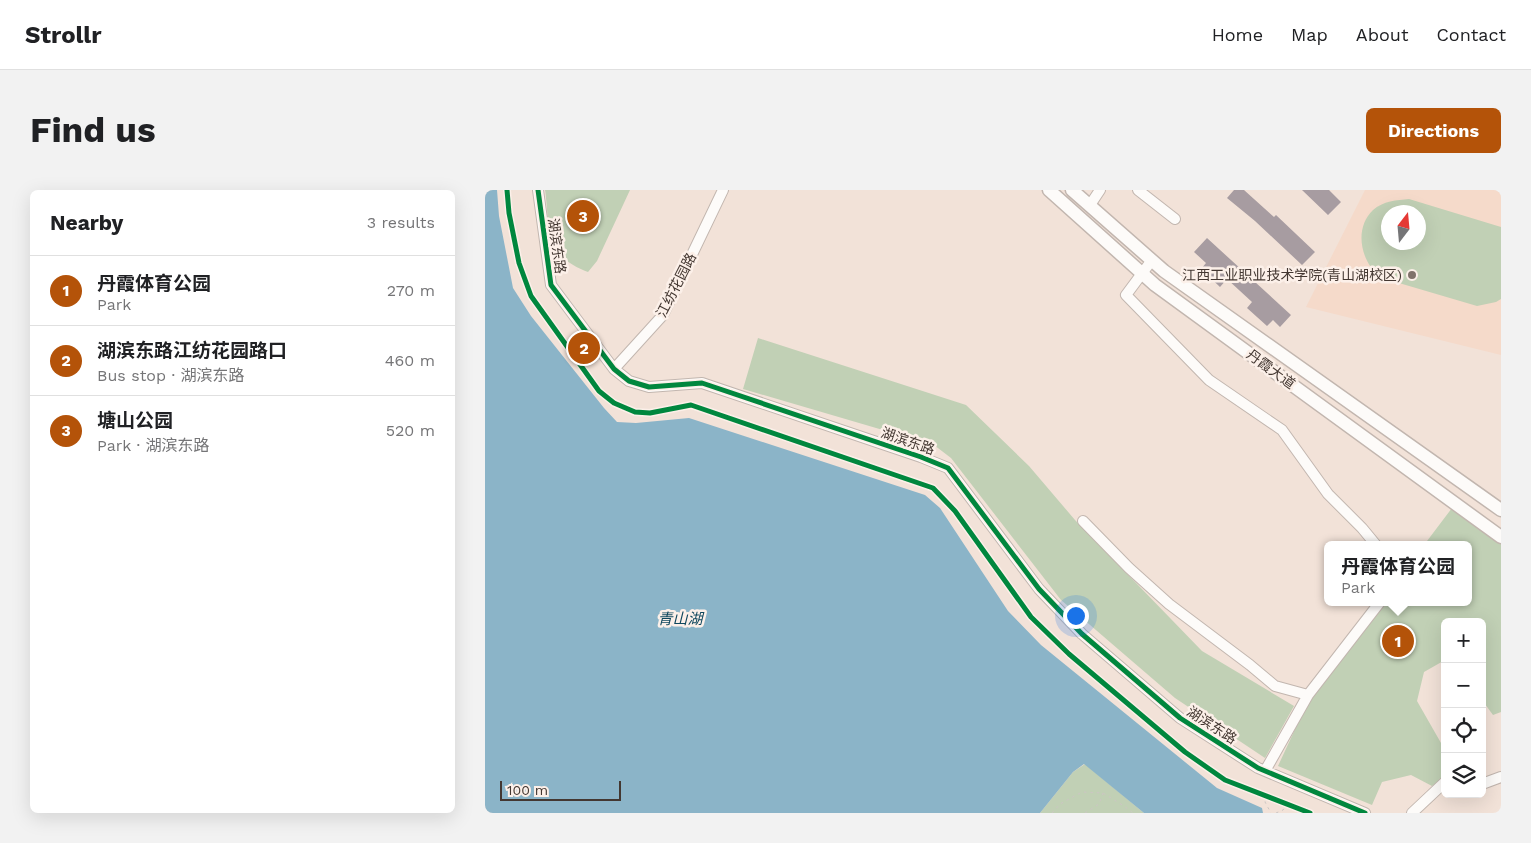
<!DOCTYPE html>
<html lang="en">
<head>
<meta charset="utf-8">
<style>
	:root { --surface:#fff; --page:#f2f2f2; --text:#202124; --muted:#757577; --line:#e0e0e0; --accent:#b45309 }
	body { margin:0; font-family:"Work Sans","Noto Sans SC",sans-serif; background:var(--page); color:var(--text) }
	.controls { position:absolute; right:15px; bottom:15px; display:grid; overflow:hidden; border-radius:8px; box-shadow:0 5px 20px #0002 }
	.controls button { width:45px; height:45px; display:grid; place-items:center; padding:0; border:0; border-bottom:1px solid var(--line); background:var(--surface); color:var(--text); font:25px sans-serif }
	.compass { position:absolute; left:896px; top:15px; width:45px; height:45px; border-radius:50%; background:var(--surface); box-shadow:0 5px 20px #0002; rotate:16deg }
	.scale { position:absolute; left:15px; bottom:12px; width:121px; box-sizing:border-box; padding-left:5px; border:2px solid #433731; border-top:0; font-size:14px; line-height:18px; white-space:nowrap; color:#433731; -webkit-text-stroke:4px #fcf0e9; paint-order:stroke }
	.you { position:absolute; left:590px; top:425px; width:18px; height:18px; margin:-12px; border:4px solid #fff; border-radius:50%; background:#1a73e8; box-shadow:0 0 0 8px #1a73e833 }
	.badge { display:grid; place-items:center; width:32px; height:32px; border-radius:50%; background:var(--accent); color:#fff; font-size:16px; font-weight:700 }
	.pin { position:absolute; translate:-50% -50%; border:2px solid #fff; box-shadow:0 1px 5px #0006 }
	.popup { position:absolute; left:839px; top:351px; width:148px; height:65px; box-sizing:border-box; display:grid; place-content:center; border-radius:8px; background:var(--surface); filter:drop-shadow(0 1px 4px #0005); font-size:16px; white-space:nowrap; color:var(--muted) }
	.popup b { font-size:19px; color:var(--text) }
	.popup::after { content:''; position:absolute; left:50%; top:100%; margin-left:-10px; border:10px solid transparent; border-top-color:var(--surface) }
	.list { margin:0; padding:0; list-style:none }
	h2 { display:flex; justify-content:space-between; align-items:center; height:65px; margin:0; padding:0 20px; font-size:21px }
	h2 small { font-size:16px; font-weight:400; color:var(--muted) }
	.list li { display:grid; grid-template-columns:32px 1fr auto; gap:15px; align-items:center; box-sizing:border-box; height:70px; padding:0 20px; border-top:1px solid var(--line) }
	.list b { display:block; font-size:19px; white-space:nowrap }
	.list p { margin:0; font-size:16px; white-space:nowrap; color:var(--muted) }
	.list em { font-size:16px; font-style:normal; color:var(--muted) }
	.icon { flex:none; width:28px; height:28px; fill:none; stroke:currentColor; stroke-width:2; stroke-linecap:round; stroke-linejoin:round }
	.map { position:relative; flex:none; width:1016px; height:623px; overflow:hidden; border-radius:8px }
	header { display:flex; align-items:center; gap:30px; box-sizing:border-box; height:70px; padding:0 25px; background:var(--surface); border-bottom:1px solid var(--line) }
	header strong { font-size:24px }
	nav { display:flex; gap:28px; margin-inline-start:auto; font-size:18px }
	.intro { display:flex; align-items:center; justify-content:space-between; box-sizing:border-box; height:120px; padding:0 30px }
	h1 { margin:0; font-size:35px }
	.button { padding:12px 22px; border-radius:8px; background:var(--accent); color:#fff; font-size:18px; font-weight:700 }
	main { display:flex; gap:30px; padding:0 30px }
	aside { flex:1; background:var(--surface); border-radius:8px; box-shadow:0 5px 20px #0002 }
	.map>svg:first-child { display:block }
	.built { fill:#f5daca; fill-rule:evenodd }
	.green { fill:#c1d0b5; fill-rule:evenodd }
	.water { fill:#8bb4c8 }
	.building { fill:#a79ca1 }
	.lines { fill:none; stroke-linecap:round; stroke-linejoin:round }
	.minor-casing { stroke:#c2b6af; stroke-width:12 }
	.major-casing { stroke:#c2b6af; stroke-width:15 }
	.path { stroke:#ccc6c3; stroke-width:1; stroke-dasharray:2.5 4; stroke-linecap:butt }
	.minor { stroke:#fdfbf9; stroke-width:10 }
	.major { stroke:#fdfbf9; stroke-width:12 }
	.cycleway-casing { stroke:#fcf0e9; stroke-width:8 }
	.cycleway { stroke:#00873e; stroke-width:5 }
	.poi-dot { fill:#80736b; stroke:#fcf0e9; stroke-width:2 }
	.labels { text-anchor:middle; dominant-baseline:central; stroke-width:5; stroke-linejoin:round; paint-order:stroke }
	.street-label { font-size:14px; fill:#433731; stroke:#fcf0e9 }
	.poi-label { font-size:14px; fill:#433731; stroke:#fcf0e9; text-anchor:end }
	.water-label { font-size:15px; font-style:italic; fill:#0f475e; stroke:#fcf0e9 }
</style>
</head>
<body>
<header>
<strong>Strollr</strong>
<nav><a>Home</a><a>Map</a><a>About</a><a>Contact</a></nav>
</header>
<div class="intro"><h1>Find us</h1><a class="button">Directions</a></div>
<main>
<aside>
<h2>Nearby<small>3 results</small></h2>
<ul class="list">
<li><span class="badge">1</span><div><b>丹霞体育公园</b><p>Park</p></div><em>270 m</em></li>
<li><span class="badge">2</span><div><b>湖滨东路江纺花园路口</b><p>Bus stop · 湖滨东路</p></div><em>460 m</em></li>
<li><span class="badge">3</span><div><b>塘山公园</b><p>Park · 湖滨东路</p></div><em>520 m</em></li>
</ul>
</aside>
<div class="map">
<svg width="1016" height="623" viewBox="0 0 1016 623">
	<rect width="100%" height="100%" fill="#f2e2d8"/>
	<!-- built -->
	<path class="built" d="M880,0H1016V165L821,117ZM904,22H934V52H904Z"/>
	<!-- green -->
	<path class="green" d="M60,0H145L112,71L103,82C89,77 75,68 67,54C63,46 62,11 60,0Z
		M924,9L1016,37V109L1011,112L992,116L897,88C876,74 868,39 888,20C898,11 912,10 924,9ZM904,22H934V52H904Z
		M273,148L481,215L544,276L590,330L717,461L809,516L780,568L690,508L576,410L466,268L449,255L258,199Z
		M967,318L1016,354V522L1008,525L997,510V432H960V470L939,482L932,511L960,560V587L947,596L926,585L897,592L887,615L793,576L825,507L896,412H983V355H939Z
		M600,574L659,623H555L588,582Z"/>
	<!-- water -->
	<path class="water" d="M0,0H12L14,26L28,98L46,126L119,218L132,232L151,233L204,228L440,305L455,318L523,421L556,455L732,598L777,618L778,623H659L599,574L588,582L555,623H0Z"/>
	<!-- building -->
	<path class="building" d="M749,0H759L789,27L791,25L830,62L817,75L770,31L742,8Z
		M817,0H844L856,12L843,25Z
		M722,48L806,125L795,137L788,130L782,136L762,118L767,112L742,89L735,97L716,79L721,73L709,62Z"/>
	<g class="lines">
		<!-- minor casing -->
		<g class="minor-casing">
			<path id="minor" d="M53,0L66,95L129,179L144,191L164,197L217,193L436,267L463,278L554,399L597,444L695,528L773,578L880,623
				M653,0L690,29
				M605,15L615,0
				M667,70L641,105L724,190L797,240L843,304L877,338L891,355
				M129,179L178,125L238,0
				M598,331L644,378L684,414L765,475L790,496L823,505
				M780,581L823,505L895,412
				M997,594L1016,587
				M927,623L960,592"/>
		</g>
		<!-- major casing -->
		<g class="major-casing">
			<path id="major" d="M564,0L670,95L1016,347
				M587,0L679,81L1016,320"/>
		</g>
		<!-- path -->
		<path class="path" d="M781,605L780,612L786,623
			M567,623L575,614L597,602L618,603L639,616L648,623
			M600,623L614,614L618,603
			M791,623L798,620L803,614"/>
		<!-- minor -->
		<use href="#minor" class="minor"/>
		<!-- major -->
		<use href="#major" class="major"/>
		<!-- cycleway casing -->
		<g class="cycleway-casing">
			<path id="cycleway" d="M22,0L24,23L34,73L46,106L114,201L129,213L150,222L165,223L206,215L448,298L470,321L546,427L584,464L700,562L740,590L825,623
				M53,0L66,95L129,179L144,191L164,197L217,193L436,267L463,278L554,399L597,444L695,528L773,578L880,623"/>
		</g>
		<!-- cycleway -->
		<use href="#cycleway" class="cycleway"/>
	</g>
	<!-- markers -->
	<circle class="poi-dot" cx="927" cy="85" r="5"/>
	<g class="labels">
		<!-- street labels -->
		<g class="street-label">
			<text transform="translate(72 56) rotate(82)">湖滨东路</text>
			<text transform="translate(191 95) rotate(-63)">江纺花园路</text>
			<text transform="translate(786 179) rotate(36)">丹霞大道</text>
			<text transform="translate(423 251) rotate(19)">湖滨东路</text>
			<text transform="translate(727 535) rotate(33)">湖滨东路</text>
		</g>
		<!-- poi labels -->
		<g class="poi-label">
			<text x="917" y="85">江西工业职业技术学院(青山湖校区)</text>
		</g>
		<!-- water labels -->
		<g class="water-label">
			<text x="195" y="429">青山湖</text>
		</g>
	</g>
</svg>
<div class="controls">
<button>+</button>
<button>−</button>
<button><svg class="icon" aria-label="locate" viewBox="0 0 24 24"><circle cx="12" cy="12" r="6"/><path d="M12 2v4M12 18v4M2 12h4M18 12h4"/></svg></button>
<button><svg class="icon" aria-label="layers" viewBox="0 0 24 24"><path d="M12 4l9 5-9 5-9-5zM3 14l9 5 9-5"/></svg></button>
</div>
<svg class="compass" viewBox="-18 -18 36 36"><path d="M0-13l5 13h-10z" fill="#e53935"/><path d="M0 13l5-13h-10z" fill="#757577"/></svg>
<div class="scale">100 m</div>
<div class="you"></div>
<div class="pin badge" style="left:913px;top:451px">1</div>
<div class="popup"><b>丹霞体育公园</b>Park</div>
<div class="pin badge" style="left:99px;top:158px">2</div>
<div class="pin badge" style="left:98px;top:26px">3</div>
</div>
</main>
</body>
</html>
